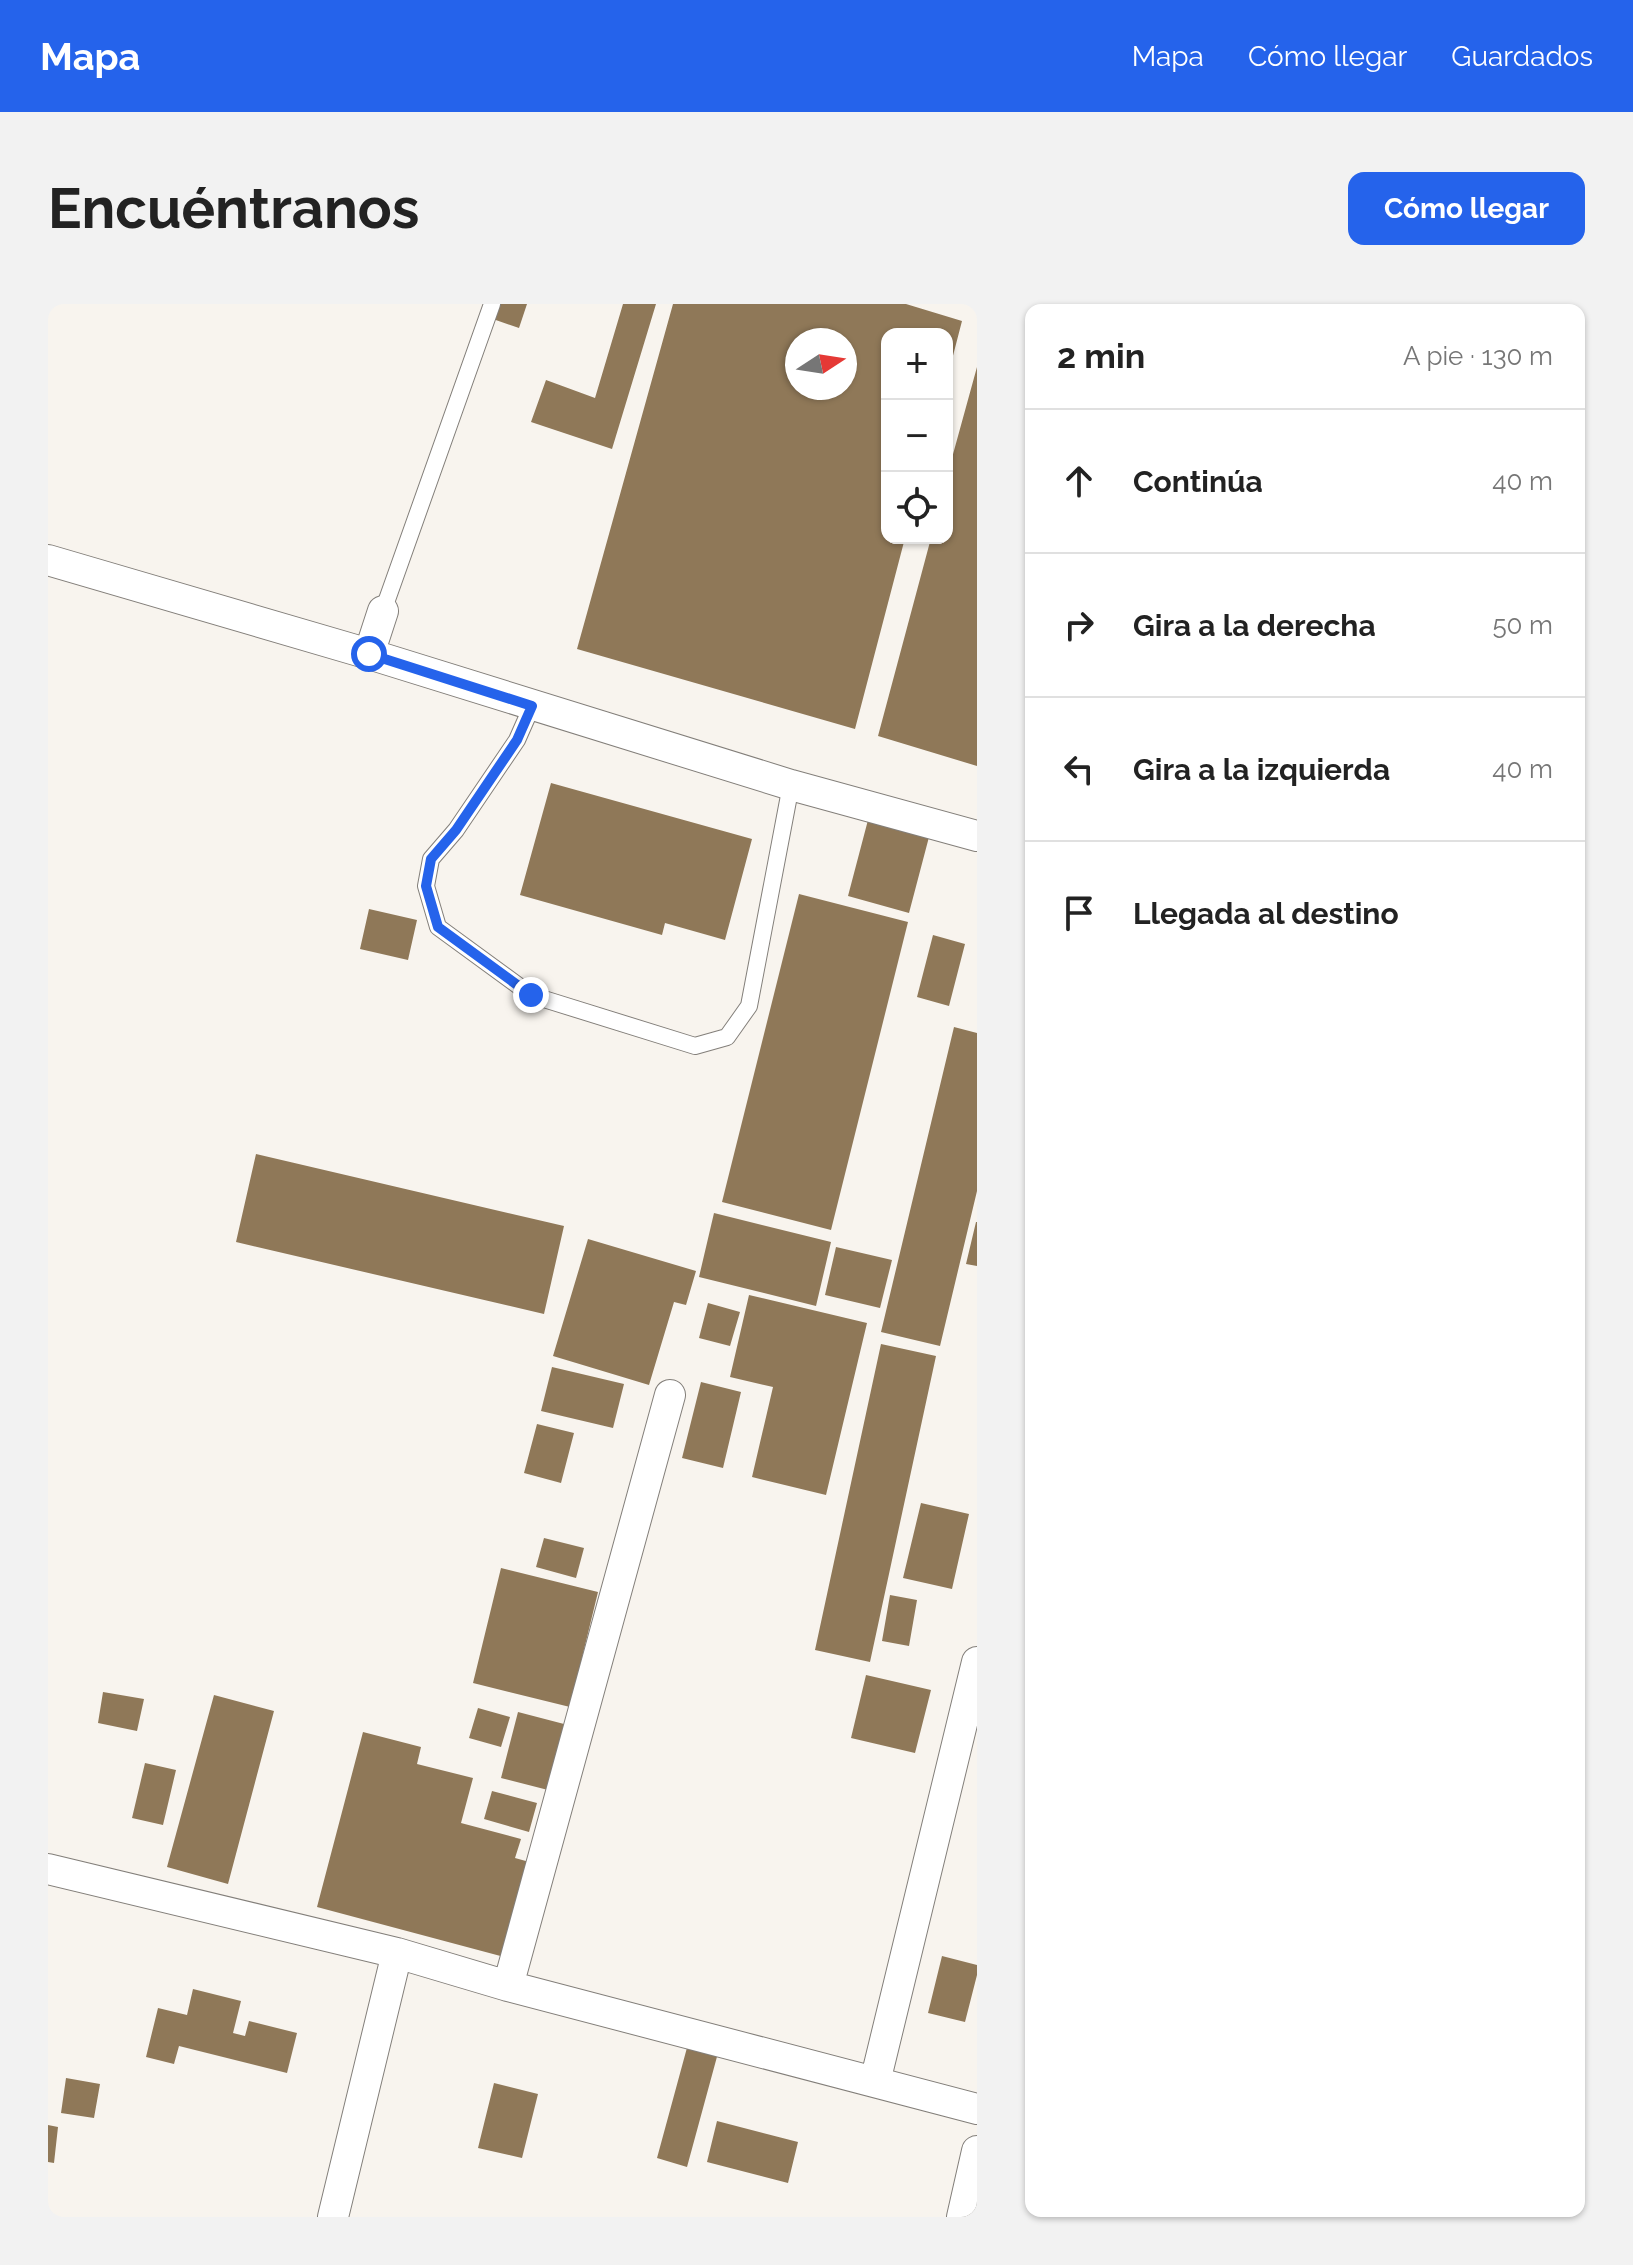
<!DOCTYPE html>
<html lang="es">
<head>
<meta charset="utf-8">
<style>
	:root { --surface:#fff; --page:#f2f2f2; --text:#222; --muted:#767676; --line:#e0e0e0; --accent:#2563eb }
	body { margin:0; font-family:Raleway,sans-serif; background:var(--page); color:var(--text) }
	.controls { position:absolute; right:24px; top:24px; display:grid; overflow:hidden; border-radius:16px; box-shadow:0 2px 6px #0004 }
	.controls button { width:72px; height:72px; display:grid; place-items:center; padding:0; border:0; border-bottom:2px solid var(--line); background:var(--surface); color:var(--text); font:40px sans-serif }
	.compass { position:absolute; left:737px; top:24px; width:72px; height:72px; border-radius:50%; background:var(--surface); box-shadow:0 2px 6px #0004; rotate:78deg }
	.stop { position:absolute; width:24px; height:24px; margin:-18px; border:6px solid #2563eb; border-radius:50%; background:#fff }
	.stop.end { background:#2563eb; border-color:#fff; box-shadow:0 2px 8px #0008 }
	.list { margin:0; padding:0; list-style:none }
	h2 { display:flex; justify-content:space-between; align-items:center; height:104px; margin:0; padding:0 32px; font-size:34px }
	h2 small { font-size:26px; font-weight:400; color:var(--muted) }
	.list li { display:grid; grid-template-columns:52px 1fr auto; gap:24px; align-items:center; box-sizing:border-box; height:144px; padding:0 32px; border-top:2px solid var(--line) }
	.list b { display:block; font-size:30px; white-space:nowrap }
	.list em { font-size:26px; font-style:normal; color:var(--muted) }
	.icon { flex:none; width:44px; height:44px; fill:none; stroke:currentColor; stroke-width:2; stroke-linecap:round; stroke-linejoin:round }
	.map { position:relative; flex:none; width:929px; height:1913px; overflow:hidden; border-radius:16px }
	header { display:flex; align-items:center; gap:48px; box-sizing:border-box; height:112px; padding:0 40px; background:var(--accent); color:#fff }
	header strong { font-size:38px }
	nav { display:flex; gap:44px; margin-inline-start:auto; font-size:28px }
	.intro { display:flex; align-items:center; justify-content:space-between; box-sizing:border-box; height:192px; padding:0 48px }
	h1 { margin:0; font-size:56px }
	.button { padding:20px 36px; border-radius:16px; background:var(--accent); color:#fff; font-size:28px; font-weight:700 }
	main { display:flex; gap:48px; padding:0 48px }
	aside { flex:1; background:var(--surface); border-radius:16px; box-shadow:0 2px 6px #0004 }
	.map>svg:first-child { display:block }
	.building { fill:#8f7858; fill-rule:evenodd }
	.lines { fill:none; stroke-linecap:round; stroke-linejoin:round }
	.service-casing { stroke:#837f7a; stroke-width:18 }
	.minor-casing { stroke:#837f7a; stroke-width:32 }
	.service { stroke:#fff; stroke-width:16 }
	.minor { stroke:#fff; stroke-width:30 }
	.route { stroke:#2563eb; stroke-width:10 }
</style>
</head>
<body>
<header>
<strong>Mapa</strong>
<nav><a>Mapa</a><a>Cómo llegar</a><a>Guardados</a></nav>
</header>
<div class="intro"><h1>Encuéntranos</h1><a class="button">Cómo llegar</a></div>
<main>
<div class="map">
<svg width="929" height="1913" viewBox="0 0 929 1913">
	<rect width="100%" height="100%" fill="#f8f4ee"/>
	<!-- building -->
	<path class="building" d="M447,0H479L471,24L442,14Z
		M575,0H608L564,145L483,118L498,76L547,94Z
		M625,0H858L914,17L900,71L899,30H839V234H857L807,425L529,345ZM749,36H797V84H749Z
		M929,63V462L830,432L883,234H899V172Z
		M503,479L704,535L677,636L617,619L614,631L472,591Z
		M820,516L881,533L861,609L800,592Z
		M751,590L860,618L783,926L674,898Z
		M321,605L369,616L360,656L312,645Z
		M885,631L917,640L901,702L869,693Z
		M906,723L929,729V887L892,1042L833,1028Z
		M208,850L516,922L496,1010L188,938Z
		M666,909L783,938L768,1002L651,973Z
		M928,918H929V962L918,960Z
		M540,935L648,967L638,1001L626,998L601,1081L505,1052Z
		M788,943L844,956L832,1004L777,991Z
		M701,991L819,1019L778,1191L704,1173L725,1083L682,1073Z
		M660,999L692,1008L682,1042L651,1034Z
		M833,1040L888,1052L822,1358L767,1346Z
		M504,1063L576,1080L565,1124L493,1107Z
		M653,1078L693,1088L675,1164L634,1154Z
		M489,1120L526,1129L513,1179L476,1169Z
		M873,1199L921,1210L904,1285L855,1274Z
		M496,1234L536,1244L528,1274L488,1263Z
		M453,1264L550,1288L522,1403L425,1379Z
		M842,1291L869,1296L861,1342L834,1337Z
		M818,1371L883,1386L867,1449L803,1434Z
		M55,1388L96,1395L89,1427L50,1419Z
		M166,1391L226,1407L180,1580L119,1563Z
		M430,1404L462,1413L453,1443L421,1434Z
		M470,1408L516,1420L500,1486L453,1474Z
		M315,1428L373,1443L369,1460L425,1474L413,1519L473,1535L467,1554L485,1559L460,1654L269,1603Z
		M97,1459L128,1466L115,1521L84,1514Z
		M444,1487L489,1499L481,1528L436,1515Z
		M894,1652L929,1661V1671L917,1718L880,1709Z
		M145,1685L193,1697L185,1729L197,1732L201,1717L249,1729L239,1769L131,1742L126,1760L98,1753L110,1704L139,1711Z
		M640,1740L670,1749L639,1863L609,1854Z
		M18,1774L52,1780L46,1814L13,1809Z
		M446,1779L490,1790L474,1854L430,1844Z
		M669,1817L750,1838L740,1879L659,1858Z
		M0,1821L10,1823L6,1859L0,1858Z"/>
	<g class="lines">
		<!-- service casing -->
		<g class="service-casing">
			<path id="service" d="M335,307L444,0
				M484,402L469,436L408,526L383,555L378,582L390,623L483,691L647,742L679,733L701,702L743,481"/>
		</g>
		<!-- minor casing -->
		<g class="minor-casing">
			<path id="minor" d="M0,256L321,350L743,481L929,532
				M321,350L335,307
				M0,1565L349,1649L460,1682L929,1805
				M460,1682L622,1091
				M827,1778L929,1358
				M285,1913L349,1649
				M914,1913L929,1847"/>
		</g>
		<!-- service -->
		<use href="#service" class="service"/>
		<!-- minor -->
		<use href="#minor" class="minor"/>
	</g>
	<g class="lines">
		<!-- route -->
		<path class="route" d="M321,350L484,402L469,436L408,526L383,555L378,582L390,623L483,691"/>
	</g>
</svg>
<div class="controls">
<button>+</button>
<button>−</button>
<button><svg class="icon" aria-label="locate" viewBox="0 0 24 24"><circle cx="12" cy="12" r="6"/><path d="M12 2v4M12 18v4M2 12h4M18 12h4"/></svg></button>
</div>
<svg class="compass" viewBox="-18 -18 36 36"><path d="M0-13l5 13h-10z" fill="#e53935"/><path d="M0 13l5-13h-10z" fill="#767676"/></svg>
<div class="stop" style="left:321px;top:350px"></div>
<div class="stop end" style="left:483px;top:691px"></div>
</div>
<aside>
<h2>2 min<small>A pie · 130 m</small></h2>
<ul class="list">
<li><svg class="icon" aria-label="ahead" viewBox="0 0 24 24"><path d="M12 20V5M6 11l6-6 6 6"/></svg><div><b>Continúa</b></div><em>40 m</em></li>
<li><svg class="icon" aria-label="right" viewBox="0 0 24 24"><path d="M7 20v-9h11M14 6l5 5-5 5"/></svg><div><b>Gira a la derecha</b></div><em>50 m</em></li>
<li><svg class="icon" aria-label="left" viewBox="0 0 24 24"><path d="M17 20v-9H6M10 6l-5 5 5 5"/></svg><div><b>Gira a la izquierda</b></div><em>40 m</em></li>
<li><svg class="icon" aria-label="arrive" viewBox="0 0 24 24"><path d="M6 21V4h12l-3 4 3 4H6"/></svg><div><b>Llegada al destino</b></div></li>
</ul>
</aside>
</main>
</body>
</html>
